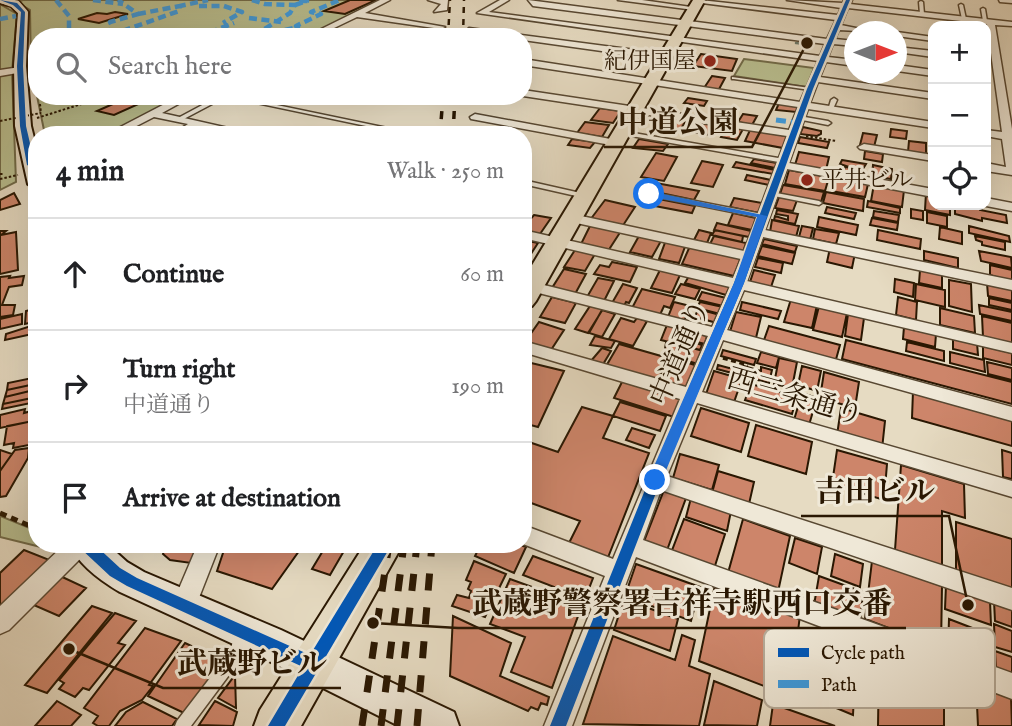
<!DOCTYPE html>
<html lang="en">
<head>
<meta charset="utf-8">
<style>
	:root { --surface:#fff; --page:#f6f6f6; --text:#202124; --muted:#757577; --line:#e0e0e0 }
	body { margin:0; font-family:"IM FELL English","Noto Serif JP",serif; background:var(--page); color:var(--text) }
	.controls { position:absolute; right:21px; top:21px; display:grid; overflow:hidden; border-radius:14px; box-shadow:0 7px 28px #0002 }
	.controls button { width:63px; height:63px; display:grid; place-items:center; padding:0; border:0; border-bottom:2px solid var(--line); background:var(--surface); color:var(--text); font:35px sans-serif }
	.compass { position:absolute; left:844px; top:21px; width:63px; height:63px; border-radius:50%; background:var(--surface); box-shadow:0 7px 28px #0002; rotate:90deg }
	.stop { position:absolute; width:21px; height:21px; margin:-16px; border:5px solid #1a73e8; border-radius:50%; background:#fff }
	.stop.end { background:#1a73e8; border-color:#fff; box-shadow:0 2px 7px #0008 }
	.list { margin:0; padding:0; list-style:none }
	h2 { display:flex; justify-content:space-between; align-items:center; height:91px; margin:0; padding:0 28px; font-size:30px }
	h2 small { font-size:23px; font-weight:400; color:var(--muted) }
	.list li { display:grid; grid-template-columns:46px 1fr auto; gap:21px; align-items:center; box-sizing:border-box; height:112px; padding:0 28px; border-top:2px solid var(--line) }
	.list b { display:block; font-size:26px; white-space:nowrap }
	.list p { margin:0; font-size:23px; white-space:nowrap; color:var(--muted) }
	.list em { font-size:23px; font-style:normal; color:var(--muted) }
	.icon { flex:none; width:38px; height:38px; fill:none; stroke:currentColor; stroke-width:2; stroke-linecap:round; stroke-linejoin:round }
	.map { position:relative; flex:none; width:1012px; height:726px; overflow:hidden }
	.search { position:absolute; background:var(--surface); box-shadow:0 7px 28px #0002; left:28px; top:28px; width:504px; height:77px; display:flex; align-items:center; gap:18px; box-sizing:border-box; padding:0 24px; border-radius:28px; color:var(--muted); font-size:26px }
	.panel { position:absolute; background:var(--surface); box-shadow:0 7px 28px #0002; left:28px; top:126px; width:504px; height:427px; border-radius:28px }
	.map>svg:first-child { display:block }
	.green { fill:#b9bf90; stroke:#716b49; stroke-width:2 }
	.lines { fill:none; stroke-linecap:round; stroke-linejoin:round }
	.stream { stroke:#6b796a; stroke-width:2.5 }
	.building { fill:#cd856a; stroke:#291702; stroke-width:2 }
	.service-casing { stroke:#584832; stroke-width:3 }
	.minor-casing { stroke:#584832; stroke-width:3 }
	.secondary-casing { stroke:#291702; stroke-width:4 }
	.primary-casing { stroke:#291702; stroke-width:4 }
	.path-far2 { stroke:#291702; stroke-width:2; stroke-dasharray:2.5 2; stroke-linecap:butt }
	.path-far1 { stroke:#291702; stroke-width:3.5; stroke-dasharray:5 3.5; stroke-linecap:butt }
	.path { stroke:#291702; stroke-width:5; stroke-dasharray:7 5; stroke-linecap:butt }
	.service { fill:#efe8d7; fill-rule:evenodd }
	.minor { fill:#efe8d7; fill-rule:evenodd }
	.secondary { fill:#efe8d7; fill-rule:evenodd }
	.primary { fill:#e6dbc2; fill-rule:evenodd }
	.rail-far2 { stroke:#291702; stroke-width:2.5; stroke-dasharray:6 6; stroke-linecap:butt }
	.rail-far1 { stroke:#291702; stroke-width:3.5; stroke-dasharray:8 8; stroke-linecap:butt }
	.rail { stroke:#291702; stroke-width:7; stroke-dasharray:17 17; stroke-linecap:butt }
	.path-bridge { stroke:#291702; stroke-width:2; stroke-dasharray:2.5 2; stroke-linecap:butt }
	.quiet-far1 { stroke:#3d9add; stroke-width:4.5; stroke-dasharray:8 4.5; stroke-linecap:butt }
	.quiet { stroke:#3d9add; stroke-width:5; stroke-dasharray:10 5; stroke-linecap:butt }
	.cycleway-casing { stroke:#efe8d7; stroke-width:5 }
	.cycleway { fill:#0057b8; fill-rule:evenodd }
	.route { fill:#1a73e8 }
	.poi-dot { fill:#8f2418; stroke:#efe8d7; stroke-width:2.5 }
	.labels { text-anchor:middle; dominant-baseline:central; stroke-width:6; stroke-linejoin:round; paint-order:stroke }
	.far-poi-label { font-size:23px; fill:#291702; stroke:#efe8d7; text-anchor:end }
	.street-label { font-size:28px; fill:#291702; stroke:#efe8d7 }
	.key { fill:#efe8d7; stroke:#b4a997; stroke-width:2 }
	.key-label { font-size:19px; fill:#291702 }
	.leader { fill:none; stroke:#291702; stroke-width:2.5 }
	.callout-dot { fill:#291702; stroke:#efe8d7; stroke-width:2.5 }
	.callout-label { font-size:30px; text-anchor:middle; font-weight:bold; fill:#291702; stroke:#efe8d7; stroke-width:6; stroke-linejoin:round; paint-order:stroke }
</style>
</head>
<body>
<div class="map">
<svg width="1012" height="726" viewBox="0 0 1012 726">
	<rect width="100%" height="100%" fill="#e6dbc2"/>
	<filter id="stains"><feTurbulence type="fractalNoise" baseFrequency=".00286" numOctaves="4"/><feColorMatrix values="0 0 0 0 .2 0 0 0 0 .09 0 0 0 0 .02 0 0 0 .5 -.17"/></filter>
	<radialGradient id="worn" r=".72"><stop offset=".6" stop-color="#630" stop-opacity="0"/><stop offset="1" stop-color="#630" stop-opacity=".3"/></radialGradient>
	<!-- green -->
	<path class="green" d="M23,0H383L307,37H37V95L31,70L30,10L17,2Z
		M0,4L17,14L12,72L16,182L0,190Z
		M744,59L814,68L807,87L734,76Z
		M37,96H185L106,135H45Z
		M0,516L37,531V544H55L53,550L0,537Z"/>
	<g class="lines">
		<!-- stream -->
		<path class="stream" d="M796,43L807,44"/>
	</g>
	<!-- building -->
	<path class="building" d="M350,0H376L345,14L324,11Z
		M115,12L128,14L99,23L78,19L97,13L107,14Z
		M701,54L737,59L732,71L693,66Z
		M712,76L725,78L718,91L704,88Z
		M131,96L152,98L114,115L97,111Z
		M688,98L707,101L704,106L684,103Z
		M779,103L799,106L796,112L776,110Z
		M600,108L621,111L613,123L591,120Z
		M722,110L734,112L728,122L716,120Z
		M743,114L757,116L752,125L738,122Z
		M672,116L687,119L680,130L665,127Z
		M585,122L609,125L602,137L577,133Z
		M699,122L717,125L710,135L692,132Z
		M727,127L743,129L737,140L721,137Z
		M803,127L821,131V134L817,136L800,134Z
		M891,129L907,131L906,139L890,137Z
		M750,130L787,136L783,148L745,141Z
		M863,133L877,135L874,147L860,145Z
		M800,137L829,142L827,148L798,143Z
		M572,139L595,142L590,148L568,145Z
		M639,139L668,144L663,151L633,148Z
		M909,141L926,143V155L908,152Z
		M865,151L883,154L882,162L864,159Z
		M799,152L829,157L826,170L795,165Z
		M656,153L677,157L664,181L641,177Z
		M754,159L777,163L775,168L751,163Z
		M842,160L866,164L861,172L863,173L862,177L842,175L845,167L852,168L840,164Z
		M702,161L723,165L713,187L691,183Z
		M736,162L775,170L773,174L733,167Z
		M873,165L892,169L891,179L872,176Z
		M789,170L829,177L825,191L785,184Z
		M747,175L771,180L769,185L745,180Z
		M834,178L868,184L865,197L831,191Z
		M656,183L699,191L694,200L651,191Z
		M874,184L904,190L902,207L871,201Z
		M783,185L824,192L821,202L780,194Z
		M826,192L864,199L863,211L823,203Z
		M14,193L20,204L0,210V200Z
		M926,193L933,194V205H950V215L925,210Z
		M643,196L695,206L692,213L639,203Z
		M779,197L797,200L793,211L775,208Z
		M734,198L762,203L759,213L730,207Z
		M605,200L635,207L622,227L590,220Z
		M868,201L900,208V213L867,207Z
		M955,205H979L980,210L1006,215L1007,223L982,218V221L955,214Z
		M827,207L856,213L854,219L825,213Z
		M911,209L923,211V220L911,218Z
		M777,210L798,214L795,224L774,220L775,216L788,220V216L776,214Z
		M874,211L899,215L898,222L873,217Z
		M927,212L947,216V227L927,223Z
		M733,213L756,218L752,230L728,225Z
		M534,215L551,218L540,234L523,231V221L528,222Z
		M819,217L858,225L856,235L817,227Z
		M872,218L898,223L897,230L870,225Z
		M772,220L799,226L796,237L770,232Z
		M717,223L751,231L749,237L714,230Z
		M591,224L621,231L608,251L581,244Z
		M802,226L813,228L810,240L799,237Z
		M969,226L1009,236L1010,242L969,233Z
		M940,227L962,232V244L939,239Z
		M815,229L839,233L836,244L813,239Z
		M699,230L711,233L707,243L694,240Z
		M715,230L743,236L742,242L712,235Z
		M878,230L921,239L920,249L877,240Z
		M0,231H6L1,235L16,232L18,270L0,274Z
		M639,236L661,241L652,257L630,252Z
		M714,236L746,243L743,252L710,244Z
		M975,236L1005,242V250L982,245V242L976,240Z
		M764,239L797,246L795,252L762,244Z
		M523,240L538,243L527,260L523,259Z
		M666,240L686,244L679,263L659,259Z
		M690,246L741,257L734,276L682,264Z
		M762,246L795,253L792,264L758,256Z
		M830,248L855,253L852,268L827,262Z
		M575,250L595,254L585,271L564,267Z
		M924,251L958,258V268L924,260Z
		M979,251L1011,257L1012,268L981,261Z
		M758,258L783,263L781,273L755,267Z
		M612,262L637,267L630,282L594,274L600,265L609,267Z
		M990,265L1012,270V282L990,275Z
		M564,269L586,274L575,294L552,288Z
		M660,270L680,275L672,293L651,288Z
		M754,270L775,275L771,287L750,282Z
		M920,270L942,275V288L919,283Z
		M10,276L9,278L24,276L22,285L9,287L2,305H15L13,315L0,317V277Z
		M689,276L730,286L726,295L685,283Z
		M598,278L614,281L604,301L587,297Z
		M895,279L914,283L913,297L894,292Z
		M949,280L971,284L972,312L949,306Z
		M987,283L1012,288V301L988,296Z
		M623,284L637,288L629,303L626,302L624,306L612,303Z
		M681,284L700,289L695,299L675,294Z
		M916,284L945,290V307L915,300Z
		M642,289L675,297L670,308L664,306L659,317L631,310Z
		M702,292L726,298L723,306L698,300Z
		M552,297L576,303L565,323L540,317Z
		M898,297L917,302L916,320L896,315Z
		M989,298L1012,303V310L989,305Z
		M791,299L817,305L812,328L784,322Z
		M674,302L690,306L683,324L668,317Z
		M700,302L723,307L720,314L697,308Z
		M742,302L781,311L778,319L740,310Z
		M979,305L1012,312V321L980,314Z
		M590,306L603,309L588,333L575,329Z
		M819,306L847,313L842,337L813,330Z
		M37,308V321L25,324L26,311Z
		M940,308L974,316L975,333L940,325Z
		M698,309L720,315L717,323L695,317Z
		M602,310L615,314L602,337L589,333Z
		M736,312L761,317L755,342L729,335Z
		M22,314V324L0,329V319Z
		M848,314L864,318L861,340L845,336Z
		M982,316L1012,323V344L983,337Z
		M621,318L634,322L637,318L647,321L633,346L609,339Z
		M539,322L564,330L551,350L525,342Z
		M37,324V333L5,340L6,334Z
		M667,325L682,329L677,344L661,340Z
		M769,326L840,345L835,363L763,343Z
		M904,327L936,334L935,347L903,339Z
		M684,330L707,336L705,344L681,338Z
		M595,336L615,341L611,348L590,345Z
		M953,337L977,343L978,355L953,349Z
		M681,338L702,345L700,350L679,344Z
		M846,340L1012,382V404L842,359Z
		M907,342L944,351V361L906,351Z
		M666,343L678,345L673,357L664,354Z
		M619,344L668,358L656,384L605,368Z
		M678,344L703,351L698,364L674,357Z
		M983,346L1012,353V365L983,358Z
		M602,348L611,351L602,366L590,362Z
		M723,350L756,359L754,365L721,356Z
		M761,352L779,357L776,368L757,363Z
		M950,352L984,360L985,372L950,363Z
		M672,358L698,366L686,393L659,385Z
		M779,358L797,362L792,388L774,384Z
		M523,361L564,371L538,427L523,423Z
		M987,362L1012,368V380L988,374Z
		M718,365L729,368L744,366L761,371V367L772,370L769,383L717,369Z
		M802,366L821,371L817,391L798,385Z
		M714,371L742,379L733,405L705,397Z
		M824,372L859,382L855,408L820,398Z
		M37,377L35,384L7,390L8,383Z
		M623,380L682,398L674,417L614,398Z
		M35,384L34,390L5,397L7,390Z
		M751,384L797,397L792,414L745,400Z
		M34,390L32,398L3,404L5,397Z
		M913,391L1012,418V446L912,418Z
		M802,393L817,398L809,425L794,420Z
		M32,398L31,403L2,409L3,404Z
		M620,402L666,416L660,431L613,416Z
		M582,407L613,416L603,438L649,453L607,560L568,545L580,521L523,500V440L558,452Z
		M701,408L749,423L741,452L691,436Z
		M841,408L885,421L882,449L837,435Z
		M25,409L24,413L35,410L33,421L0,428V415Z
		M33,421L29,445L13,448L14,443L4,445L7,426Z
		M756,425L812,442L806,474L748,456Z
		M632,428L655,435L649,448L626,440Z
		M29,448L28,458L6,496L0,497V471L15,450Z
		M0,450L12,454L0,471Z
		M837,450L887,464L884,500L832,484Z
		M1002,450L1012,453V479L1003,477Z
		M680,454L719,465L712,490L673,478Z
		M901,465L964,484L965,518L942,511V566L895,550Z
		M718,471L754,482L749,504L712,493Z
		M664,490L686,498L666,553L643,544Z
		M691,498L731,511L727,531L686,517Z
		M684,519L725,534L714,569L671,553Z
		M743,519L790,536L778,592L728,573Z
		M956,522L1012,539V591L956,573Z
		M795,538L822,547L817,574L789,563Z
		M167,544H198L191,563L170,560L163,554Z
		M226,544H304L272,589L217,571Z
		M327,544H348L330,575L312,569Z
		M481,544H518L526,547L514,573L475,556Z
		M24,550L52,561L0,613V573Z
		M835,554L863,564L860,587L831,576Z
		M533,556L593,578L585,599L523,575Z
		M474,561L506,574L485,617L452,606L457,595L469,598L471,591L468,589L471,582L466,580Z
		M872,561L942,586L941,648L865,619Z
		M636,564L700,587L691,621L625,596Z
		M58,575L86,588L59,616L29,603Z
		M819,576L863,592L860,622L814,605Z
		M510,579L582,605L552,688L511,672L525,637L490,624Z
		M715,585L800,615L790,696L699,661Z
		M946,585L990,601L991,625L945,609Z
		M624,599L678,619L670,651L614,630Z
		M994,601L1012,607V627L995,621Z
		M92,606L112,613L47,693L25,685Z
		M115,613L136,621L118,643L125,645L89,690L83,688L75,697L59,689L64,683L59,680Z
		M453,616L511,643L500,676L549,697L547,705L541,703L538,710L531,707L528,711L450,676Z
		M949,619L988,634L989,667L948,651Z
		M994,624L1012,631V652L995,647Z
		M145,628L181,641L149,685L153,686L142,700L120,711L109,726H98L93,723L98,716L84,708Z
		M682,635L695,640L689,666L710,674L699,726L583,724L613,636L675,660Z
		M815,641L856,657L853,715L810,697Z
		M185,643L215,657L222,665L184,713L148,696Z
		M995,651L1012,657V678L996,672Z
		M879,663L944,688V726H878Z
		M235,675L236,708L218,698Z
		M714,681L762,700L757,726L704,725Z
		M976,684L1011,696L1012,726H978Z
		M57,701L81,715L71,726H35Z
		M215,701L237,712L233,726L199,725Z
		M143,702L177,719L172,726H115L126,712Z
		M773,704L835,726H770Z"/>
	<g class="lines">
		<!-- service casing -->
		<g class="service-casing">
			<path id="service" d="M921,1L923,2L924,14L922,15L920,14L919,2Z
				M961,4L963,5L966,19L964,20L962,19L959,5Z
				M983,8L985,9L987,21L985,22L983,21L981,9Z
				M732,77L810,88L812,89L810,90L734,79H732Z
				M184,96H189L214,103L180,121L178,120V118L206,103L184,98Z
				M223,96H234L421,135H409Z
				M834,98L837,100L833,109L828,110L831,100Z
				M799,116L828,121L831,123L828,125L797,119V117Z
				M622,131L784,159L787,161L784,163L620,134L619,133Z
				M523,180L585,194L588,196L585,198L523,184Z
				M649,192L762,214L765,216L762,218L647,195L646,194Z
				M771,192L819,201L822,203L819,205L769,195L768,194Z
				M240,628L244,630L246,634L241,659L191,726H175L177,721L230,652L236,630Z"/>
		</g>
		<!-- minor casing -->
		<g class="minor-casing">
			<path id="minor" d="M380,0H390L365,13L445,27L441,29L357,17L332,29L367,37L324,33L316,37H305Z
				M428,0H448L447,10L434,12L441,4Z
				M500,0H509L489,12L820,56L825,44L533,6L528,0L827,39L836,20L694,2L700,0L838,15L841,8L787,0L843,3L844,0H852L850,4L1012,22V26L995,25L1012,129V175L986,171V163L1006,167L1002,139L986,136V130L1002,132L987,24L848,8L841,25L876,32L839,30L835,39L855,41V46L833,44L828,57L855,60V66L826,62L820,77L933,93V99L818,82L810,103L933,122V128L808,109L789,163L933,189V197L787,169L765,230L1012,280V290L763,237L747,281L1012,343V353L744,290L727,330L1012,407V421L723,340L702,392L1012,481V497L697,403L667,476L1012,588V610L661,490L643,540L1012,673V699L636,557L572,726H544L605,576L523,544V525L613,559L680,399L523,352V341L686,387L708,336L527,290L524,287L532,282L712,327L730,287L523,238V230L733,278L741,259L572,222L565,218L572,214L744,251L787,136L523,96V90L789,130L798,107L523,65V59L800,102L818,61L477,13Z
				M618,0H642L698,8L694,10Z
				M999,0H1012V3L1000,2Z
				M469,28L666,54L670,57L666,60L523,40V37L466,32Z
				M897,32L933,37V41L897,36Z
				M897,47L933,51V57L897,52Z
				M897,65L933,70V76L897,71Z
				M20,67L23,68V72L0,76V70Z
				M180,96H193L162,113L259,135C240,135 222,129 203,128C195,127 184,135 171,135L188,124L154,117L119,135H105Z
				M475,114L616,140L622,143L616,146L471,119L470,117Z
				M864,144L933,155V161L860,149L858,147Z
				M986,198L1012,203V211L981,205H986Z
				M65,544H91L88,551L9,630L0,634V606Z
				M198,544H220L193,613L184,616L175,613L172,605Z"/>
		</g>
		<!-- secondary casing -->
		<g class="secondary-casing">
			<path id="secondary" d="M0,0L19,2L28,12L26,66L31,126L37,150V189L28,184L15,126L14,66L18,13L11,6L0,3Z
				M69,544H107L127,562L144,572L281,630L454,712L459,726H399L255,654L120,592C101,581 79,565 69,544Z"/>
		</g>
		<!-- primary casing -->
		<g class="primary-casing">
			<path id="primary" d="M693,0H705L536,301L532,306L523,308V280Z
				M365,544H403L301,726H254L260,710Z"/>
		</g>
		<!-- path-far2 -->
		<path class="path-far2" d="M40,104L41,113
			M37,118L107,96
			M806,136L836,141
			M0,174H3
			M0,179L18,175"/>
		<!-- path-far1 -->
		<path class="path-far1" d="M723,358L748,365"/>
		<!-- path -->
		<path class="path" d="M0,513L37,529"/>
		<!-- service -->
		<use href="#service" class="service"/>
		<!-- minor -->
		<use href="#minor" class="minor"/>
		<!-- secondary -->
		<use href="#secondary" class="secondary"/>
		<!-- primary -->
		<use href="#primary" class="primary"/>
		<!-- rail-far2 -->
		<path class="rail-far2" d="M448,37L450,0
			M463,37L464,0"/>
		<!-- rail-far1 -->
		<path class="rail-far1" d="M440,135L443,96
			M453,135L455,96"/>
		<!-- rail -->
		<path class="rail" d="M362,726L389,544
			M381,726L404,544
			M397,726L417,544
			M417,726L432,544"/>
		<!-- path-bridge -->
		<path class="path-bridge" d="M0,121L41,113"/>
		<!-- quiet-far1 -->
		<path class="quiet-far1" d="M56,0L69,16V30L57,37
			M93,0L123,4
			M252,0L265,4L295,5L290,13L252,37
			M295,5L307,1H297
			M199,6H224L242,12L223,23
			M138,14L180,6
			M249,18L281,22
			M0,19L16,16
			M285,30L298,27L296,26L321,14L311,12L340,0
			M93,34L118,35
			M111,35L179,11L180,6L208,0
			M109,36L112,26L110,22L138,14L118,0
			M198,37L234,23
			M228,37L239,33"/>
		<!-- quiet -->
		<path class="quiet" d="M56,96L60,101
			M776,120L798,123"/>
		<!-- cycleway casing -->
		<g class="cycleway-casing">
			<path id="cycleway" d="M0,0L17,3L25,12L23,66L26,126L35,165L31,167L27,165L20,126L17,66L21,12L13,5Z
				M846,0H850L813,89L744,283L661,480L566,726H550L649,480L734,283L807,89Z
				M78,544H94L120,568L137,578L310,655L378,544H392L285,726H268L303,667L127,586L110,576L80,548Z"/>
		</g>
		<!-- cycleway -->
		<use href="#cycleway" class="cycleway"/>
	</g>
	<!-- route -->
	<path class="route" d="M649,191L767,216L744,283L662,480L655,485L648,480L734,283L757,217L646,196Z"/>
	<!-- markers -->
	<g class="poi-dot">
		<circle cx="710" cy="61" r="7"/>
		<circle cx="807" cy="180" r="7"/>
	</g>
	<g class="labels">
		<!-- far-poi labels -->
		<g class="far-poi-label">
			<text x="696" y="61">紀伊国屋</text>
			<text x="821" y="180" text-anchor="start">平井ビル</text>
		</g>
		<!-- street labels -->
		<g class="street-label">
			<text transform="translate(681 353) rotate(-67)">中道通り</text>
			<text transform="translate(795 398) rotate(16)">西三条通り</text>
		</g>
	</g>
	<!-- legend -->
	<rect x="764" y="628" width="231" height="80" rx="10" class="key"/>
	<rect x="778" y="648" width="31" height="9" fill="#0057b8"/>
	<rect x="778" y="680" width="31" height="8" fill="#3d9add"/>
	<g class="key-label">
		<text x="821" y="659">Cycle path</text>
		<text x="821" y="691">Path</text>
	</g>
	<!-- callouts -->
	<path class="leader" d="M807 43L752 147H604M968 605L949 516H801M373 623L458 628H906M69 649L163 688H341"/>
	<g class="callout-dot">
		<circle cx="807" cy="43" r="7"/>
		<circle cx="968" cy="605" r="7"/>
		<circle cx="373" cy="623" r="7"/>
		<circle cx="69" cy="649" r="7"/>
	</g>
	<g class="callout-label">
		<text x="678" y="132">中道公園</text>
		<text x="875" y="501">吉田ビル</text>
		<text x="682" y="613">武蔵野警察署吉祥寺駅西口交番</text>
		<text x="252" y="673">武蔵野ビル</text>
	</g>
	<rect width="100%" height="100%" filter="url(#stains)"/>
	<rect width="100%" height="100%" fill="url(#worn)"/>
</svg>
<div class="controls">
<button>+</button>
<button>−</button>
<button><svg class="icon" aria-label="locate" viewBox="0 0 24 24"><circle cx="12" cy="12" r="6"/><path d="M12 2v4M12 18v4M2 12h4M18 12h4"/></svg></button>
</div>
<svg class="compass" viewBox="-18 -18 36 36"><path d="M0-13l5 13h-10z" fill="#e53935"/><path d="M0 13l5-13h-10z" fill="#757577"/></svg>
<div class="stop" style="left:649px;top:194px"></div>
<div class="stop end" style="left:655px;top:480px"></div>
<div class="search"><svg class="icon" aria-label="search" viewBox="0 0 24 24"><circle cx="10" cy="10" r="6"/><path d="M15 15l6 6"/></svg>Search here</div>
<section class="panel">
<h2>4 min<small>Walk · 250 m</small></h2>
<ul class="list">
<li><svg class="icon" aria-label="ahead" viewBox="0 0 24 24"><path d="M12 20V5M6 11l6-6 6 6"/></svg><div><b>Continue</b></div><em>60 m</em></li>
<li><svg class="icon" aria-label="right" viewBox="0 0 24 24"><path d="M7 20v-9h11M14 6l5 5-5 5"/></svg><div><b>Turn right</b><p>中道通り</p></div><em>190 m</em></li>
<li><svg class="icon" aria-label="arrive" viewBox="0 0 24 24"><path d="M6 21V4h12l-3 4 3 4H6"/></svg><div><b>Arrive at destination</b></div></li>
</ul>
</section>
</div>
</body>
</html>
